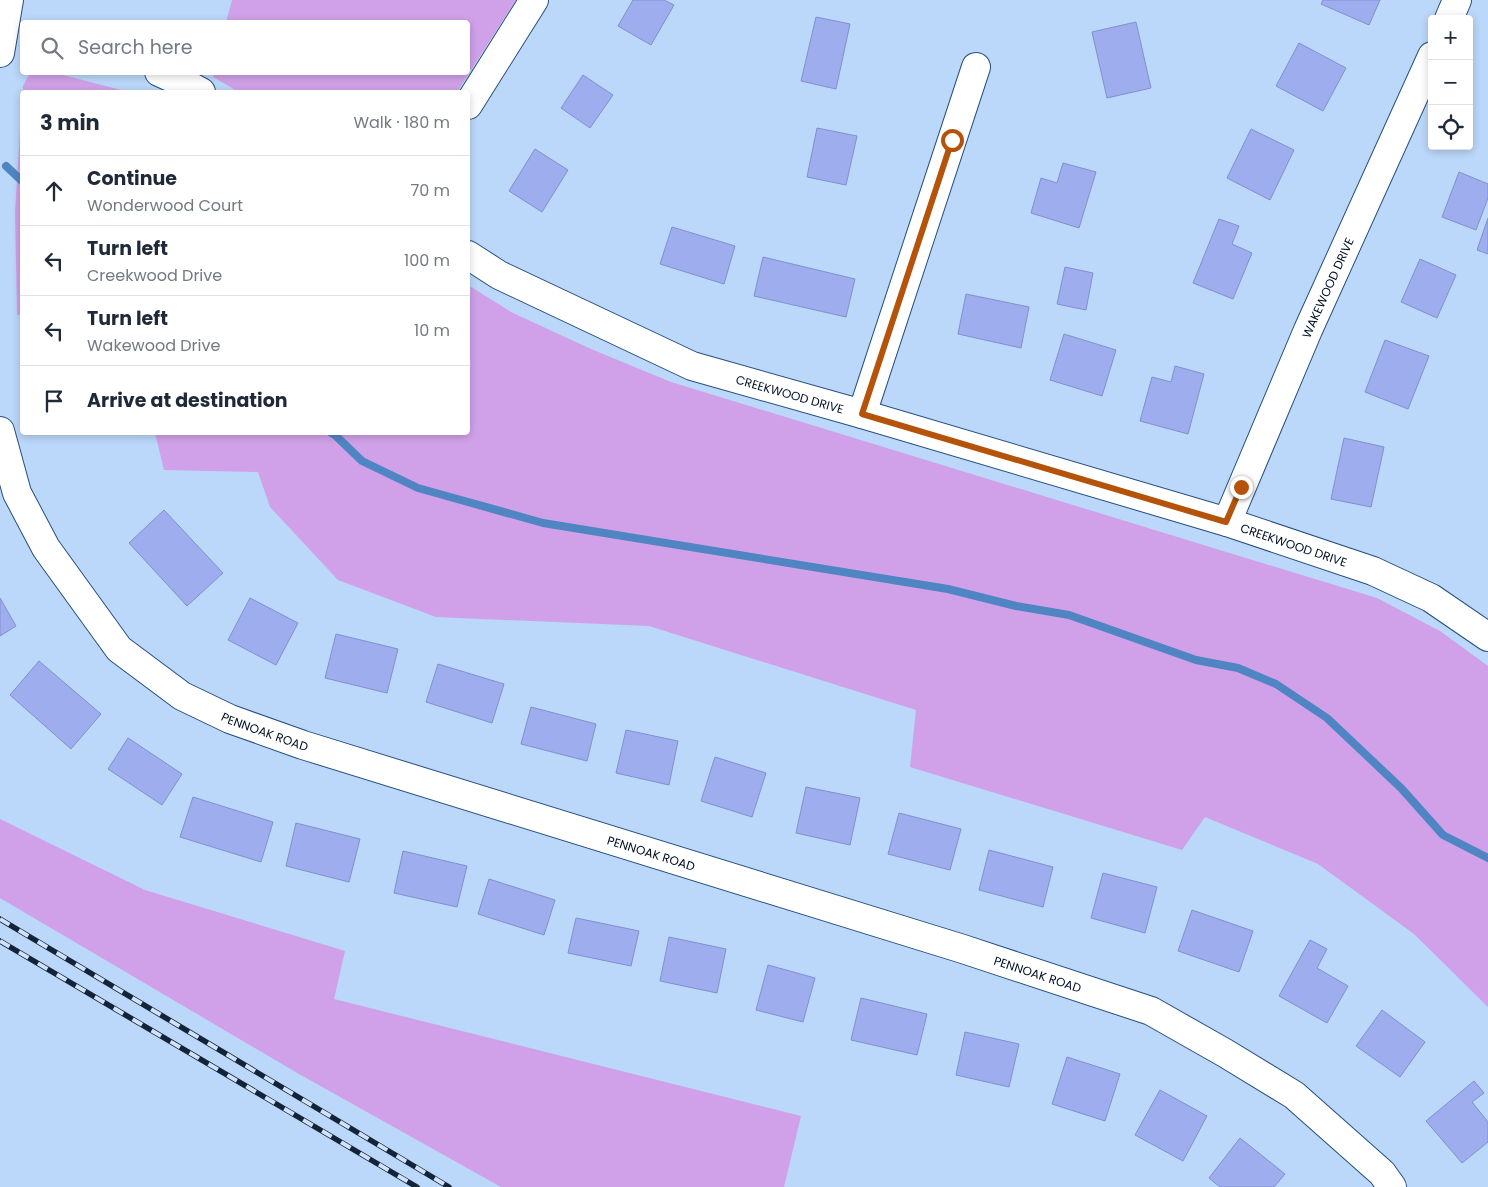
<!DOCTYPE html>
<html lang="en">
<head>
<meta charset="utf-8">
<style>
	:root { --surface:#fff; --page:#f2f2f3; --text:#1f2937; --muted:#747a83; --line:#e0e1e3 }
	body { margin:0; font-family:Poppins,sans-serif; background:var(--page); color:var(--text) }
	.controls { position:absolute; right:15px; top:15px; display:grid; overflow:hidden; border-radius:5px; box-shadow:0 2px 8px #0003 }
	.controls button { width:45px; height:45px; display:grid; place-items:center; padding:0; border:0; border-bottom:1px solid var(--line); background:var(--surface); color:var(--text); font:25px sans-serif }
	.stop { position:absolute; width:15px; height:15px; margin:-11px; border:4px solid #b45309; border-radius:50%; background:#fff }
	.stop.end { background:#b45309; border-color:#fff; box-shadow:0 1px 5px #0008 }
	.list { margin:0; padding:0; list-style:none }
	h2 { display:flex; justify-content:space-between; align-items:center; height:65px; margin:0; padding:0 20px; font-size:21px }
	h2 small { font-size:16px; font-weight:400; color:var(--muted) }
	.list li { display:grid; grid-template-columns:32px 1fr auto; gap:15px; align-items:center; box-sizing:border-box; height:70px; padding:0 20px; border-top:1px solid var(--line) }
	.list b { display:block; font-size:19px; white-space:nowrap }
	.list p { margin:0; font-size:16px; white-space:nowrap; color:var(--muted) }
	.list em { font-size:16px; font-style:normal; color:var(--muted) }
	.icon { flex:none; width:28px; height:28px; fill:none; stroke:currentColor; stroke-width:2; stroke-linecap:round; stroke-linejoin:round }
	.map { position:relative; flex:none; width:1488px; height:1187px; overflow:hidden }
	.search { position:absolute; background:var(--surface); box-shadow:0 2px 8px #0003; left:20px; top:20px; width:450px; height:55px; display:flex; align-items:center; gap:12px; box-sizing:border-box; padding:0 18px; border-radius:5px; color:var(--muted); font-size:19px }
	.panel { position:absolute; background:var(--surface); box-shadow:0 2px 8px #0003; left:20px; top:90px; width:450px; height:345px; border-radius:5px }
	.map>svg:first-child { display:block }
	.green { fill:#d0a1e8 }
	.lines { fill:none; stroke-linecap:round; stroke-linejoin:round }
	.stream { stroke:#5085c4; stroke-width:8 }
	.building { fill:#9eaded; stroke:#8190cd }
	.street-casing { stroke:#254f7f; stroke-width:30 }
	.street { stroke:#fff; stroke-width:28 }
	.rail-casing { stroke:#142438; stroke-width:5.5 }
	.rail { stroke:#d1e3fa; stroke-width:4; stroke-dasharray:11; stroke-linecap:butt }
	.route { stroke:#b45309; stroke-width:6 }
	.labels { text-anchor:middle; dominant-baseline:central; stroke-width:4; stroke-linejoin:round; paint-order:stroke }
	.street-label { font-size:12px; fill:#010f22; stroke:#d1e3fa }
</style>
</head>
<body>
<div class="map">
<svg width="1488" height="1187" viewBox="0 0 1488 1187">
	<rect width="100%" height="100%" fill="#bbd7f9"/>
	<!-- green -->
	<path class="green" d="M232,0H516L457,92H239L213,77L214,73L468,72V22H226Z
		M34,72L55,73L129,92H23V86L30,73Z
		M22,99V315H17L15,212Z
		M468,285L513,313L591,349L671,382L1377,598L1440,631L1488,666V1007L1414,934L1318,864L1205,817L1182,850L910,767L916,710L649,626L436,617L338,580L270,507L258,472L164,470L155,433L468,432Z
		M0,819L145,890L345,951L334,999L801,1116L784,1187H501L299,1074L0,898Z"/>
	<g class="lines">
		<!-- stream -->
		<path class="stream" d="M6,166L22,181
			M330,432L335,435L362,461L418,488L543,523L948,589L1016,606L1069,615L1196,660L1238,668L1276,684L1327,718L1401,788L1443,835L1488,858"/>
	</g>
	<!-- building -->
	<path class="building" d="M633,0H664L674,5L651,45L618,26Z
		M1323,0H1380L1369,25L1321,4Z
		M816,17L850,24L836,89L801,81Z
		M1136,22L1151,88L1107,98L1092,32Z
		M1299,43L1346,68L1323,111L1276,86Z
		M583,75L613,95L590,128L561,108Z
		M817,128L857,136L846,185L807,177Z
		M1251,129L1294,150L1270,200L1227,178Z
		M535,149L568,170L542,212L509,191Z
		M1063,163L1096,172L1079,228L1031,213L1041,178L1057,183Z
		M1459,172L1488,184V198L1476,230L1442,217Z
		M1488,218V254L1477,250Z
		M1219,219L1239,226L1232,244L1252,253L1233,299L1193,283Z
		M672,227L735,246L724,284L660,264Z
		M763,257L855,279L846,317L754,296Z
		M1420,259L1456,275L1437,318L1401,302Z
		M1065,267L1093,273L1086,310L1057,304Z
		M966,294L1029,307L1021,348L958,334Z
		M1064,334L1116,350L1102,396L1050,380Z
		M1385,340L1429,356L1408,409L1365,392Z
		M1175,366L1204,374L1188,434L1140,421L1152,377L1171,382Z
		M1344,438L1384,447L1371,507L1331,499Z
		M164,510L223,573L187,606L129,543Z
		M0,598L16,626L0,636Z
		M250,598L298,623L276,665L228,640Z
		M336,634L398,649L387,693L325,678Z
		M39,661L101,714L71,749L10,695Z
		M438,664L504,684L492,723L426,702Z
		M531,707L596,724L587,761L521,744Z
		M626,730L678,741L669,785L616,773Z
		M128,738L182,774L162,805L108,769Z
		M715,757L766,773L752,817L701,801Z
		M806,787L860,798L850,845L796,833Z
		M193,797L273,822L261,862L180,837Z
		M899,813L961,829L950,870L888,854Z
		M296,823L360,839L349,882L286,866Z
		M989,850L1053,867L1043,907L979,890Z
		M403,851L467,866L457,907L394,893Z
		M1103,873L1157,887L1145,933L1091,918Z
		M489,879L555,900L544,935L478,914Z
		M1192,910L1253,931L1239,972L1178,951Z
		M576,918L639,931L631,966L568,953Z
		M669,937L726,949L717,993L660,981Z
		M1310,940L1327,949L1317,968L1348,986L1327,1023L1279,996Z
		M768,965L815,978L803,1022L756,1010Z
		M861,998L927,1014L917,1055L851,1040Z
		M1382,1010L1425,1042L1400,1077L1356,1046Z
		M965,1032L1019,1044L1009,1087L956,1075Z
		M1067,1057L1120,1074L1105,1121L1052,1104Z
		M1474,1081L1484,1093L1472,1102L1488,1122V1142L1462,1163L1426,1121Z
		M1160,1090L1207,1116L1183,1161L1135,1135Z
		M1240,1138L1285,1174L1274,1187H1220L1209,1178Z"/>
	<g class="lines">
		<!-- street casing -->
		<g class="street-casing">
			<g id="street">
				<path d="M1449,19L1457,0"/>
				<path d="M0,53L9,0"/>
				<path d="M159,72L190,86L201,92"/>
				<path d="M468,105L534,0"/>
				<path id="s1" d="M468,255L499,275L692,366L862,414L1227,522L1373,571L1431,598L1488,637"/>
				<path d="M862,414L976,67"/>
				<path id="s2" d="M0,431L17,493L46,548L119,649L182,696L230,719L303,745L963,949L1151,1011L1225,1053L1294,1095L1382,1173L1392,1187"/>
				<path id="s3" d="M1227,522L1308,330L1432,56"/>
			</g>
		</g>
		<!-- street -->
		<use href="#street" class="street"/>
		<!-- rail casing -->
		<g class="rail-casing">
			<path id="rail" d="M0,919L449,1187
				M0,941L417,1187"/>
		</g>
		<!-- rail -->
		<use href="#rail" class="rail"/>
	</g>
	<g class="lines">
		<!-- route -->
		<path class="route" d="M952,140L862,414L1226,522L1241,487"/>
	</g>
	<g class="labels">
		<!-- street labels -->
		<g class="street-label">
			<text stroke="none"><textPath href="#s3" startOffset="255">WAKEWOOD DRIVE</textPath></text>
			<text stroke="none"><textPath href="#s1" startOffset="352">CREEKWOOD DRIVE</textPath></text>
			<text stroke="none"><textPath href="#s1" startOffset="878">CREEKWOOD DRIVE</textPath></text>
			<text stroke="none"><textPath href="#s2" startOffset="420">PENNOAK ROAD</textPath></text>
			<text stroke="none"><textPath href="#s2" startOffset="825">PENNOAK ROAD</textPath></text>
			<text stroke="none"><textPath href="#s2" startOffset="1230">PENNOAK ROAD</textPath></text>
		</g>
	</g>
</svg>
<div class="controls">
<button>+</button>
<button>−</button>
<button><svg class="icon" aria-label="locate" viewBox="0 0 24 24"><circle cx="12" cy="12" r="6"/><path d="M12 2v4M12 18v4M2 12h4M18 12h4"/></svg></button>
</div>
<div class="stop" style="left:952px;top:140px"></div>
<div class="stop end" style="left:1241px;top:487px"></div>
<div class="search"><svg class="icon" aria-label="search" viewBox="0 0 24 24"><circle cx="10" cy="10" r="6"/><path d="M15 15l6 6"/></svg>Search here</div>
<section class="panel">
<h2>3 min<small>Walk · 180 m</small></h2>
<ul class="list">
<li><svg class="icon" aria-label="ahead" viewBox="0 0 24 24"><path d="M12 20V5M6 11l6-6 6 6"/></svg><div><b>Continue</b><p>Wonderwood Court</p></div><em>70 m</em></li>
<li><svg class="icon" aria-label="left" viewBox="0 0 24 24"><path d="M17 20v-9H6M10 6l-5 5 5 5"/></svg><div><b>Turn left</b><p>Creekwood Drive</p></div><em>100 m</em></li>
<li><svg class="icon" aria-label="left" viewBox="0 0 24 24"><path d="M17 20v-9H6M10 6l-5 5 5 5"/></svg><div><b>Turn left</b><p>Wakewood Drive</p></div><em>10 m</em></li>
<li><svg class="icon" aria-label="arrive" viewBox="0 0 24 24"><path d="M6 21V4h12l-3 4 3 4H6"/></svg><div><b>Arrive at destination</b></div></li>
</ul>
</section>
</div>
</body>
</html>
